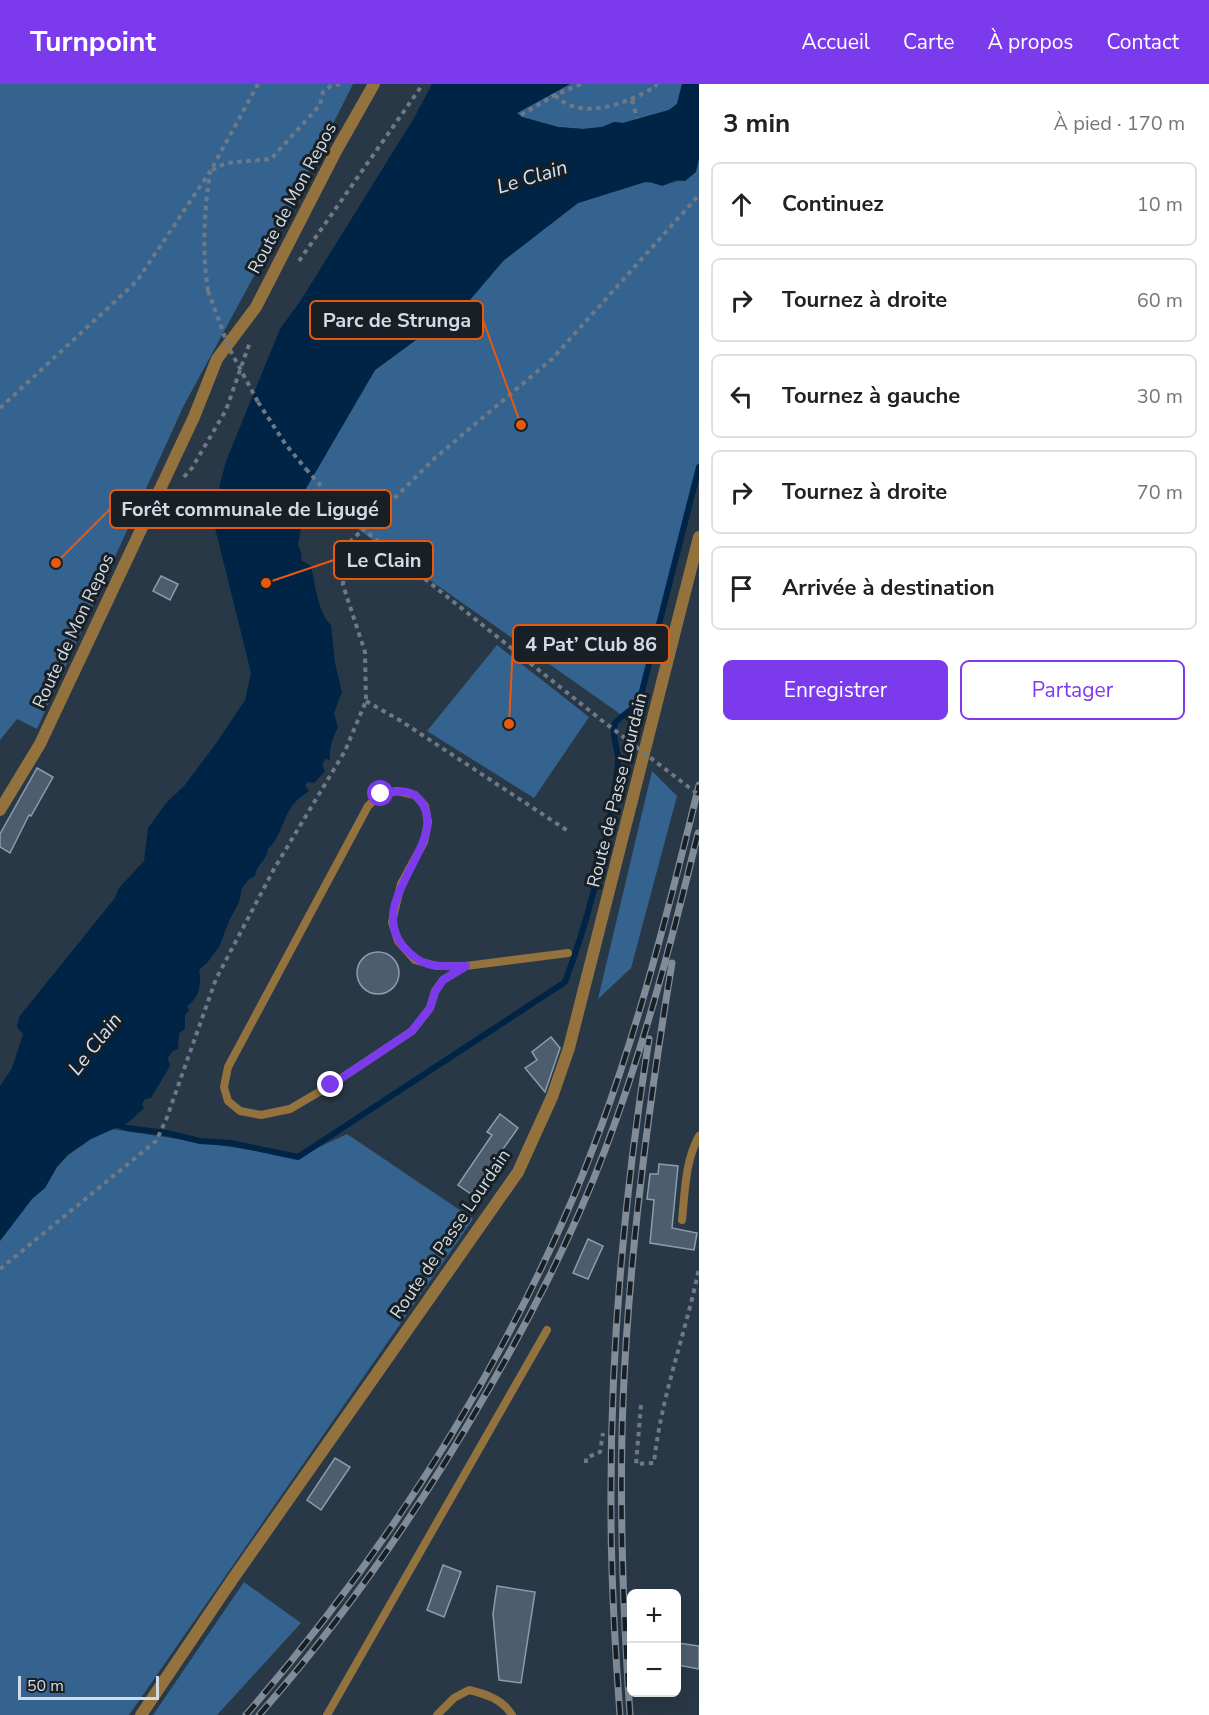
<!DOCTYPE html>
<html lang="fr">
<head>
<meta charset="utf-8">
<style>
	:root { --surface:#fff; --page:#f2f2f2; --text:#202124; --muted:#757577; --line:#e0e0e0; --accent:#7c3aed }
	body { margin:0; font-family:"Nunito Sans",sans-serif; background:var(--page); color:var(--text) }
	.controls { position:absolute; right:18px; bottom:18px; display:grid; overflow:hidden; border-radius:9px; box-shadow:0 6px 24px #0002 }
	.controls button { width:54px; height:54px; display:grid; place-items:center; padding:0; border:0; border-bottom:2px solid var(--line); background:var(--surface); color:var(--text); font:30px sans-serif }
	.scale { position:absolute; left:18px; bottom:15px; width:141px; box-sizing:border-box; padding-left:6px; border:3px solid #d2dbe5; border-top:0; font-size:16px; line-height:21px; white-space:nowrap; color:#d2dbe5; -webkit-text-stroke:4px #181f25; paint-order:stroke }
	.stop { position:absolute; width:18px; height:18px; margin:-14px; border:4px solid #7c3aed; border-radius:50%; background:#fff }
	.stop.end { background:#7c3aed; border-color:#fff; box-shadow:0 2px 6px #0008 }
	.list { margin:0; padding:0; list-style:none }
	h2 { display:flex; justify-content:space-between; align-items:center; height:78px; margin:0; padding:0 24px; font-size:26px }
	h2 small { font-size:20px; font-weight:400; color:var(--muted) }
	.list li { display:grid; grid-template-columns:39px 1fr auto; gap:18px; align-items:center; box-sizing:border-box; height:84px; margin:0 12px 12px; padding:0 12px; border:2px solid var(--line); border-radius:9px }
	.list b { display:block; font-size:22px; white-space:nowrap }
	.list em { font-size:20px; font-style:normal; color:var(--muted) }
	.actions { display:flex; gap:12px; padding:18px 24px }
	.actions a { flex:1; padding:14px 0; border:2px solid var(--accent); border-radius:9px; text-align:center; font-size:21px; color:var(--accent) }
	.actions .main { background:var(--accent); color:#fff }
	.icon { flex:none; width:33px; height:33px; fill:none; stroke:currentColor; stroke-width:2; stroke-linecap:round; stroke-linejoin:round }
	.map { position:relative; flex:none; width:699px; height:1631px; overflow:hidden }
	header { display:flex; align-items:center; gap:36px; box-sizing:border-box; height:84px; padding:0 30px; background:var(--accent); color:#fff }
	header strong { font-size:28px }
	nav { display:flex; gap:33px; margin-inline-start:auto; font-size:21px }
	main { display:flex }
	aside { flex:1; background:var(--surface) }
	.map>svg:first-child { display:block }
	.green { fill:#356390 }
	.water { fill:#002445 }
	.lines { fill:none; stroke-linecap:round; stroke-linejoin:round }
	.stream { stroke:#002445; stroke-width:6 }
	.building { fill:#4e5d6e; stroke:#8b9cae; stroke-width:1.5 }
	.path { stroke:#6d7986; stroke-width:4; stroke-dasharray:4.5 4.5; stroke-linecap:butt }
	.service { stroke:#94723d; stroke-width:8 }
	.minor { stroke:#94723d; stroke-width:12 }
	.rail-casing { stroke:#818c99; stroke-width:7 }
	.rail { stroke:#181f25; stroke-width:4.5; stroke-dasharray:14; stroke-linecap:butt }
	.path-bridge { stroke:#6d7986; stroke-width:4; stroke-dasharray:4.5 4.5; stroke-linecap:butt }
	.route { stroke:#7c3aed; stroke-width:8 }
	.labels { text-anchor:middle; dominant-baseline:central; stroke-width:6; stroke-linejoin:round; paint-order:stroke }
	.street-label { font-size:18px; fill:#d2dbe5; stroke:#181f25 }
	.water-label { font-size:20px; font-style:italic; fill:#d1e3f4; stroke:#181f25 }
	.leader { fill:none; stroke:#e8590c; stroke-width:2 }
	.callout-dot { fill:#e8590c; stroke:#181f25; stroke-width:2 }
	.callout { fill:#181f25; stroke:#e8590c; stroke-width:2 }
	.callout-label { font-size:20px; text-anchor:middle; font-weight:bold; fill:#d2dbe5 }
</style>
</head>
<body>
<header>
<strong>Turnpoint</strong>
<nav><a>Accueil</a><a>Carte</a><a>À propos</a><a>Contact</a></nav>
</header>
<main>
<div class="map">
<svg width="699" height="1631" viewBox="0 0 699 1631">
	<rect width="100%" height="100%" fill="#293847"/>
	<!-- green -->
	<path class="green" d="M0,0H353L286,133L183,323L37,645L17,635L0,656Z
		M570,0H682L677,20L669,26L623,39L614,38L602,43L583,45L558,43L522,33L517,29Z
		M699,75V380L639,619L623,632L322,420L301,413L375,286L469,217L503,177L578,119L645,98C652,98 659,102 665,101C672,99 677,96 685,97Z
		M497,561L589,633L534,714L427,647Z
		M652,687L677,712L631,884L598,915Z
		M56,1034L112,1045L298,1073L347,1050L473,1135L129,1631H0V1088Z
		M244,1498L301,1539L217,1631H153Z"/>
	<!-- water -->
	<path class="water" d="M432,0H570L517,29L522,33L558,43L583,45L602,43L614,38L623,39L669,26L677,20L682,0H699V75L696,88L685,97L676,96L662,102L651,98H645L578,119L503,177L469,217L375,286L301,413L298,433L301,444L298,461L302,470L301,476L311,482C315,499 318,529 331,541L335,579L342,608L334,629L338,644C332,653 329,666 330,677L326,674L322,681L325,687L314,699L308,698L305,701L309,707C301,712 294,718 289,727C282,739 279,755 268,765C267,776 257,780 255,792L249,795L242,804L239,818L229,837L219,863L207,879L199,886C202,899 199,915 187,922L189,927L185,931V945L179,949L178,965L173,967L168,974L170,982L151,1014L145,1015L142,1020L144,1024L129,1038L91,1055L68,1071L57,1083L45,1104L32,1115L0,1157V1002L12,984L23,950L17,943L19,933L114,815L119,804L144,777L148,744L167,718L184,702L217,658L245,616L251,589L212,432L226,377L280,245L301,216L414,34Z"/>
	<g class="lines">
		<!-- stream -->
		<path class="stream" d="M113,1039L127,1044L167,1049L200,1057L231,1059L298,1073L565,898C588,837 605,768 615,703C616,694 618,684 618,675C618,664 611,651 615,639C616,636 635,623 639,619L699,383"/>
	</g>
	<!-- building -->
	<path class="building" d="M179,421L192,428L184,444L171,438Z
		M161,492L178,500L170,516L153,507Z
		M37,684L53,693L31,732L29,731L10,769L0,763V750Z
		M357 889a21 21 0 1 1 42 0a21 21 0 1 1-42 0Z
		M551,953L560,964L545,1008L525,984L537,976L532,968Z
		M500,1030L518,1044L471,1110L458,1101L492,1051L487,1048Z
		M659,1080L678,1082L672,1144L697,1149L694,1166L650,1159L654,1116L647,1115L650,1090H658Z
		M588,1155L603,1162L588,1195L573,1189Z
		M335,1374L350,1383L321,1426L307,1416Z
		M443,1481L461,1488L444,1533L427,1526Z
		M497,1502L535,1508L521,1599L499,1596L493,1530Z
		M678,1559L699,1562V1585L677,1581Z"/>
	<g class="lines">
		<!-- path -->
		<path class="path" d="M555,11C581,39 629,18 655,3L657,0
			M632,16L637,34
			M521,31L555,11L581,0
			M212,86L226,79L271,75L320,21L323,8L331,2L340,0
			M299,177L423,0
			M208,207C202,167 204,129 210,89
			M258,318L286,361L306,385
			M0,324L137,197L211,86L258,0
			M184,393L192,384L226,326L250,258
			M366,617L401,637L568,747
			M0,1185L156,1057L166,1036L216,895L274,785L345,667L366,617L365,568L343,501L345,463L435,374L552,275L699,111
			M641,1321L636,1380L654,1379C661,1312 686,1249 699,1184
			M586,1379V1374L600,1368L603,1349"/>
		<!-- service -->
		<path class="service" d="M466,882L443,896L435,907L430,924L412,947L331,1001L290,1025L261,1031L240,1027L228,1017L224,1003L228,983L368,722L381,710L397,707L415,711L425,722L428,738L424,758L401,800L392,838L398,857L415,876L437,882H466L568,869
			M682,1136C685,1108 685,1077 699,1052
			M327,1631L547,1246
			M437,1631L454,1614L469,1606C486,1610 502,1615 512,1631"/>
		<!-- minor -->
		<path class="minor" d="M0,726L40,660L194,333L217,275L256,223L336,67L374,0
			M141,1631L232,1496L518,1088L552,1013L569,964L699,453"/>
		<!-- rail casing -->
		<g class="rail-casing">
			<path id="rail" d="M246,1631C374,1483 483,1317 563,1137C625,998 663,849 699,701
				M259,1631C346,1532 421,1423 487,1308C532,1231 573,1150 605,1066C644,963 672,856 698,749
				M620,1631C615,1563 611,1495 611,1426C610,1269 624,1111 649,955
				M630,1631C623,1527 619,1422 623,1317C629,1170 648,1024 672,879"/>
		</g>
		<!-- rail -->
		<use href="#rail" class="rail"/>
		<!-- path-bridge -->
		<path class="path-bridge" d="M208,207L229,264L258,318
			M306,385L344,428L375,455L600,635L699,711"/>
	</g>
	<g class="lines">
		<!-- route -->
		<path class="route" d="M331,1001L412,947L430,924L435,908L443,896L466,882C438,882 424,886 404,863C362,816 455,756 419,715C409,704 394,707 381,710"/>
	</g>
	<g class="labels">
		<!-- street labels -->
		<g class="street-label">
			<text transform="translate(292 114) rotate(-62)">Route de Mon Repos</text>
			<text transform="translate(73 547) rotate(-65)">Route de Mon Repos</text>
			<text transform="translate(617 706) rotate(-76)">Route de Passe Lourdain</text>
			<text transform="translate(450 1150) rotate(-56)">Route de Passe Lourdain</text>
		</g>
		<!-- water labels -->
		<g class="water-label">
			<text transform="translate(532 93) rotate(-17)">Le Clain</text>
			<text transform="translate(95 960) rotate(-52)">Le Clain</text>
		</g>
	</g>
	<!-- callouts -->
	<path class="leader" d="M521 341L483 236M56 479L110 425M266 499L334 476M509 640L513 560"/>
	<g class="callout-dot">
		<circle cx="521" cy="341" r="6"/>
		<circle cx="56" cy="479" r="6"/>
		<circle cx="266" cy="499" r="6"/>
		<circle cx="509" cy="640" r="6"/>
	</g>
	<g class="callout">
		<rect x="310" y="217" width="173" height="38" rx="6"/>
		<rect x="110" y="406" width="281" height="38" rx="6"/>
		<rect x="334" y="457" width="99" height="38" rx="6"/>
		<rect x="513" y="541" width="156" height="38" rx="6"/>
	</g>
	<g class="callout-label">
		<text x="397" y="243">Parc de Strunga</text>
		<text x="250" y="432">Forêt communale de Ligugé</text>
		<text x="384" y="483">Le Clain</text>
		<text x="591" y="567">4 Pat’ Club 86</text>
	</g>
</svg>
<div class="controls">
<button>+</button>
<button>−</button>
</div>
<div class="scale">50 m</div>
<div class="stop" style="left:381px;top:710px"></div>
<div class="stop end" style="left:331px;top:1001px"></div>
</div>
<aside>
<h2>3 min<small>À pied · 170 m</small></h2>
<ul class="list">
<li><svg class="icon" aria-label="ahead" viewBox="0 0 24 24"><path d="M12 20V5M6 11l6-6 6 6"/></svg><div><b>Continuez</b></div><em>10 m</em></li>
<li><svg class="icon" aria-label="right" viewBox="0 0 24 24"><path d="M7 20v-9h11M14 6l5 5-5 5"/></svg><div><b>Tournez à droite</b></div><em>60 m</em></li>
<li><svg class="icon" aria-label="left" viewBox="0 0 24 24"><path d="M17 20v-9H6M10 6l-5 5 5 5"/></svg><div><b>Tournez à gauche</b></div><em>30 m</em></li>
<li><svg class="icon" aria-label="right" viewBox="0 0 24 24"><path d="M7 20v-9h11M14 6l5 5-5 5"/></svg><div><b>Tournez à droite</b></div><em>70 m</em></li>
<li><svg class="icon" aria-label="arrive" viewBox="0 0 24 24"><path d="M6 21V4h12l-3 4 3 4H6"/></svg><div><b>Arrivée à destination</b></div></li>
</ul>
<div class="actions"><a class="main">Enregistrer</a><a>Partager</a></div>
</aside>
</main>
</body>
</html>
